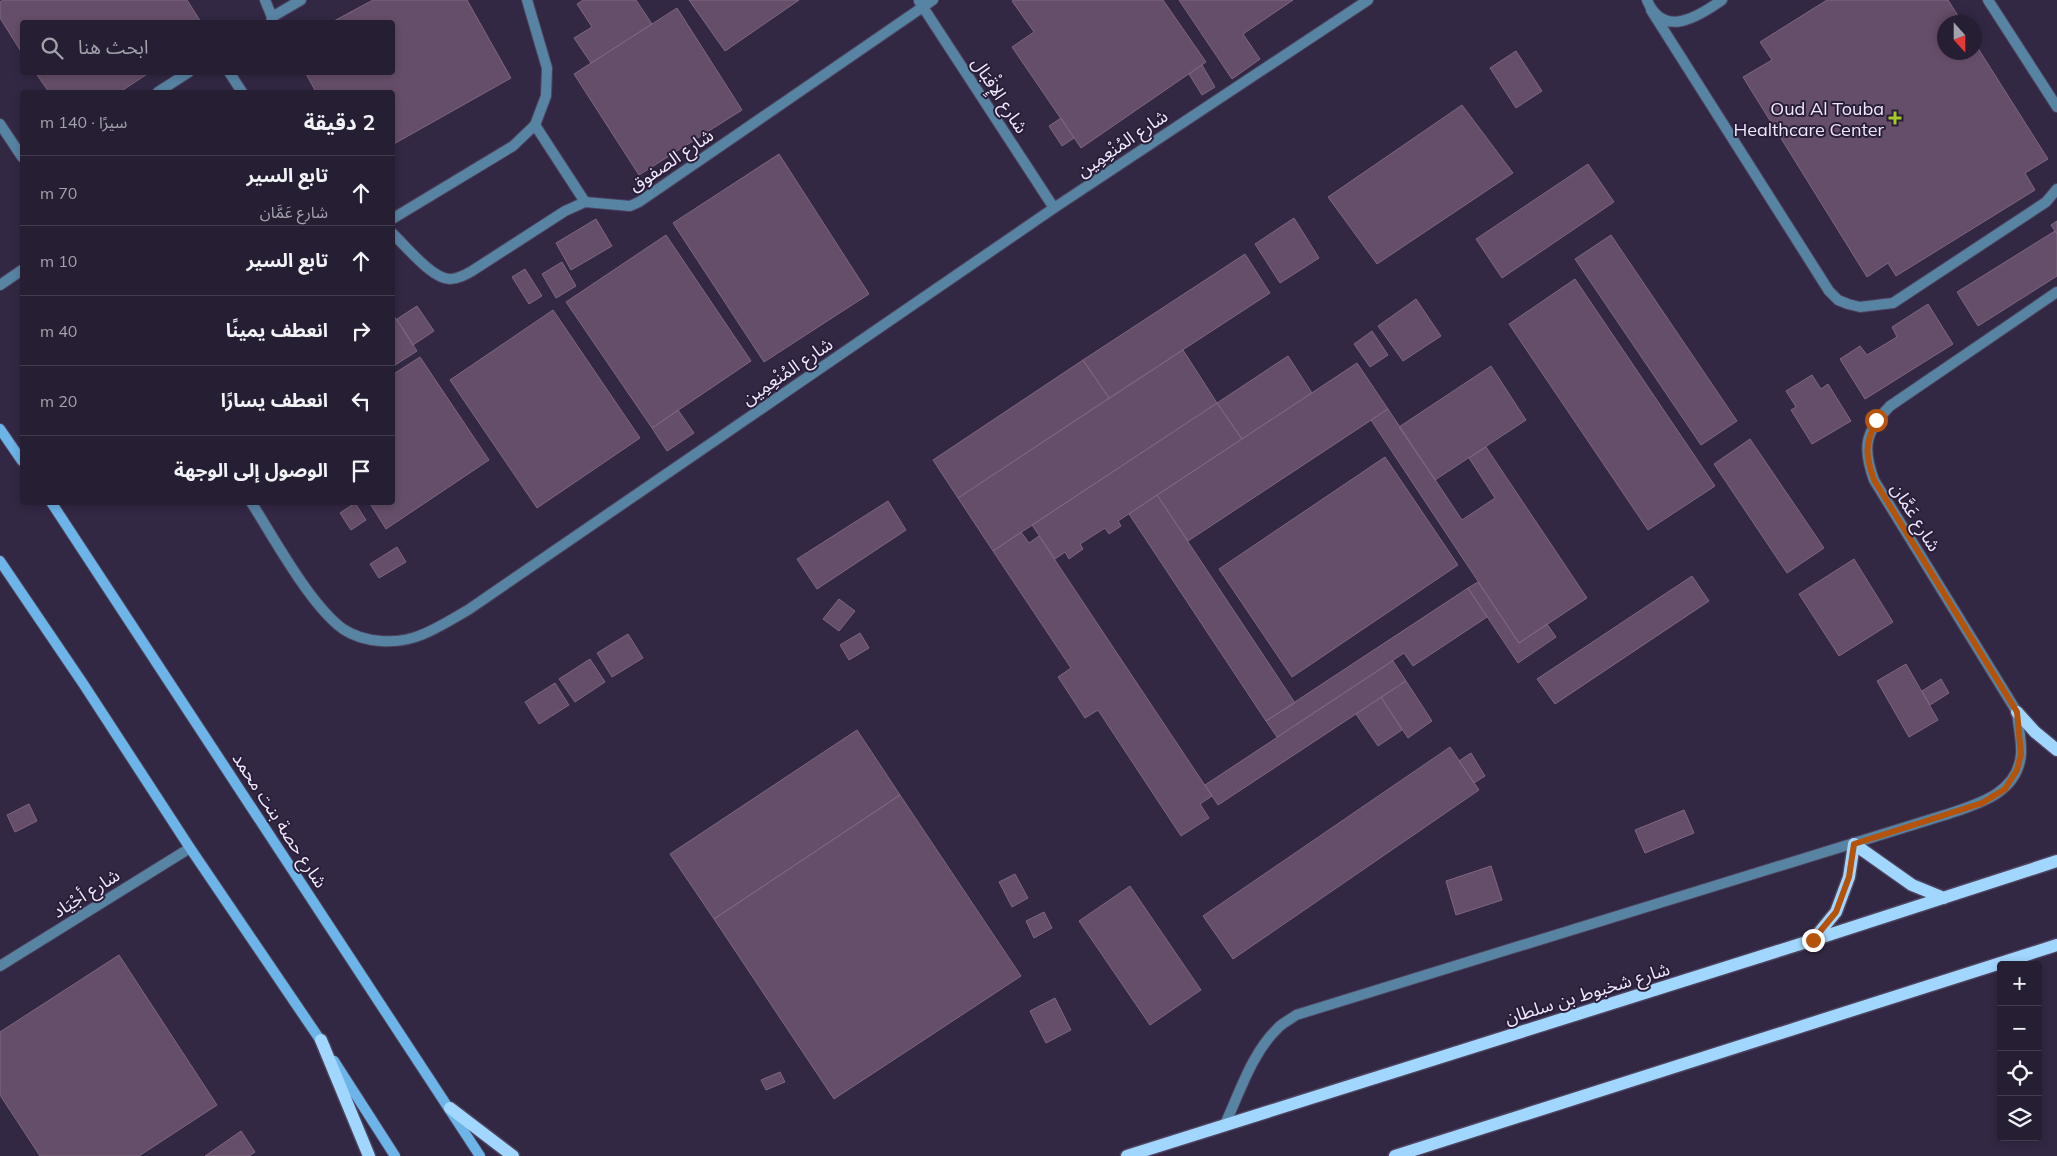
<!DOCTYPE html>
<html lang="ar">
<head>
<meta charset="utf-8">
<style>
	:root { --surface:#261e33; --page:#322b3f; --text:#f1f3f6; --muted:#a4a2ac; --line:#423c4e }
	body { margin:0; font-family:Mulish,"Noto Sans Arabic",sans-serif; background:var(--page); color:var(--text); direction:rtl }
	.controls { position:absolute; right:15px; bottom:15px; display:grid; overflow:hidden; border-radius:5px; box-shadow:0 2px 8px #0003 }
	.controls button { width:45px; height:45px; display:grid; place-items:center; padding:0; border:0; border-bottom:1px solid var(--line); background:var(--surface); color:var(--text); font:25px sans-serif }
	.compass { position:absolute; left:1937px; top:15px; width:45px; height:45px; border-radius:50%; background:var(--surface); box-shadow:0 2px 8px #0003; rotate:159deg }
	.stop { position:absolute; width:15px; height:15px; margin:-11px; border:4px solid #b45309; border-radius:50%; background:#fff }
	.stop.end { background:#b45309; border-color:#fff; box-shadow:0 1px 5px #0008 }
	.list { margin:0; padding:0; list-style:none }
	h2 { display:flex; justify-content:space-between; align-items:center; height:65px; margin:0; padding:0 20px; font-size:21px }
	h2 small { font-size:16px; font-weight:400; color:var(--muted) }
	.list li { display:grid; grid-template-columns:32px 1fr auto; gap:15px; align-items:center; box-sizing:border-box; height:70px; padding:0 20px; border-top:1px solid var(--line) }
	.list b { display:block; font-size:19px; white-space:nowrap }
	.list p { margin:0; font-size:16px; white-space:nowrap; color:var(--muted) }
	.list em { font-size:16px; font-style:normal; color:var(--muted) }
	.icon { flex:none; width:28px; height:28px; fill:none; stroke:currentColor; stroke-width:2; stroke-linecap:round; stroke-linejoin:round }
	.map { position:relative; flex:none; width:2057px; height:1156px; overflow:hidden; direction:ltr }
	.search { position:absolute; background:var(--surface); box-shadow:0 2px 8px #0003; left:20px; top:20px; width:375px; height:55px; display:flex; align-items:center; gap:12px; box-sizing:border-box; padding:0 18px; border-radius:5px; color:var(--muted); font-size:19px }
	.panel { position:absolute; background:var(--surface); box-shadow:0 2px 8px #0003; left:20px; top:90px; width:375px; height:415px; border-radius:5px; direction:rtl }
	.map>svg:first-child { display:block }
	.building { fill:#654e69; stroke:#7e6681 }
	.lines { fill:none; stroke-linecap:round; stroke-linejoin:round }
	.lane-casing { stroke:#4d435e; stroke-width:12 }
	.street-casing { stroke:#4d435e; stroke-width:12 }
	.secondary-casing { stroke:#4d435e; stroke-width:12 }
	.primary-casing { stroke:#4d435e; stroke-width:15 }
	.lane { stroke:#5884a4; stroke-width:10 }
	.street { stroke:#5884a4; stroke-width:10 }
	.secondary { stroke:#6db4e8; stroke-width:10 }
	.primary { stroke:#a1d6fe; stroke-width:12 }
	.route { stroke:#b45309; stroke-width:6 }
	.poi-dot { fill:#a4c825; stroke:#291e39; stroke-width:2 }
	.labels { text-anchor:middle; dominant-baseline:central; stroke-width:4; stroke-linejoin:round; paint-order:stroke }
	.street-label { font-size:18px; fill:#efe8fb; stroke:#291e39 }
	.poi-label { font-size:18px; fill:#efe8fb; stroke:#291e39; text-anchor:end }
</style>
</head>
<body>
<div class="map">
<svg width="2057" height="1156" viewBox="0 0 2057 1156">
	<rect width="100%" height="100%" fill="#332844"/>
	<!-- building -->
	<path class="building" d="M3,0H187L201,22H22V53L0,18V2Z
		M373,0H467L511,78L392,145V92H316L305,72H392V22H332Z
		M583,0H636L652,24L591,63L574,38L592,27L577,4Z
		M689,0H799L725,51Z
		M1014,0H1163L1206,62L1081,148L1012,47L1034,32L1012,1Z
		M1179,0H1293L1243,34L1260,59L1232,79Z
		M1827,0H1948L1962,22H1944V52H1974V42L2048,159L2025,173L2035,190L1896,276L1888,263L1867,277L1743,77L1772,60L1760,42Z
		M677,8L742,110L639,175L574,74Z
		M1516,51L1542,91L1516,108L1490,68Z
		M1202,65L1215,87L1202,95L1189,74Z
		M35,72H150L120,92H49Z
		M1462,105L1513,173L1377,264L1328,197Z
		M1061,118L1074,138L1062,146L1049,126Z
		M779,154L869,294L764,362L673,223Z
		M1588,164L1614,202L1502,278L1476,239Z
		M1294,218L1319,258L1280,283L1255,244Z
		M596,219L612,246L571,270L556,243Z
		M2057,221V234L2051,225Z
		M2055,231L2057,234V276L1978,326L1957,292Z
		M666,235L751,361L652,428L566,302Z
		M1611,235L1737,421L1701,445L1575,259Z
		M1245,254L1270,293L1109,398L1083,360Z
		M562,262L576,286L556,298L542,274Z
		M525,269L542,296L529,304L512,277Z
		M1575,279L1715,486L1648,530L1509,324Z
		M1416,299L1441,336L1403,361L1378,326Z
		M1928,304L1953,344L1865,399L1840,359L1860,346L1867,355L1897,337L1892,327Z
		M417,306L434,331L413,345L397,319Z
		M553,310L640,438L537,508L450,380Z
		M392,313L417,351L392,367Z
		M1372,331L1388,355L1370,367L1354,344Z
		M1183,350L1217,403L993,551L958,498Z
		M1288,356L1312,393L1242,439L1217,403Z
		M420,357L489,460L386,529L369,502H392V375Z
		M1083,360L1109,398L958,498L933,460Z
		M1357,363L1388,409L1188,541L1157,495Z
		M1491,366L1526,420L1435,480L1399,427Z
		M1812,375L1821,389L1828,384L1851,421L1812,444L1791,410L1796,407L1786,391Z
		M1217,403L1242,439L1118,521L1121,526L1109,534L1105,528L1080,544L1083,549L1069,559L1065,552L1055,559L1032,525Z
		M1388,409L1462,520L1495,498L1469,458L1486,447L1587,598L1519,643L1371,420Z
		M678,410L694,433L667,451L652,428Z
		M1750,439L1824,548L1787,573L1714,464Z
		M1385,457L1458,565L1292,677L1219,569Z
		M1157,495L1295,703L1266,721L1129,514Z
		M888,501L906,530L817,589L797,559Z
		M355,503L366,520L351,530L340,513Z
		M1021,532L1029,543L1039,536L1212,796L1200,804L1209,818L1181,836L1098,710L1085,718L1058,677L1071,668L993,551Z
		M397,547L406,562L379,578L370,564Z
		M1854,559L1893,622L1839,656L1799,594Z
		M1692,576L1709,601L1555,704L1537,679Z
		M1478,582L1519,643L1547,624L1556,637L1518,663L1468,588Z
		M1468,588L1487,617L1413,666L1404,653L1277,737L1266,721Z
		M839,599L855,611L839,631L823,619Z
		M860,633L869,648L849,660L840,645Z
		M628,634L643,658L612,677L597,653Z
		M590,659L605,682L575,702L559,679Z
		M1393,661L1406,681L1218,805L1205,785Z
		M1906,664L1938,720L1909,737L1877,681Z
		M1941,679L1949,693L1930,705L1922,691Z
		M1406,681L1432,721L1408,738L1381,697Z
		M555,683L569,705L539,724L525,702Z
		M1381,697L1402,730L1378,746L1356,714Z
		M857,730L900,795L714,919L670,854Z
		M1450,747L1479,790L1233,959L1203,916Z
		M1471,753L1485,776L1474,783L1459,761Z
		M900,795L1021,976L834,1099L714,919Z
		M29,804L37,821L15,832L7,815Z
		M1684,810L1694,833L1645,853L1635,830Z
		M1491,866L1502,900L1456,915L1446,881Z
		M1015,874L1028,898L1012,907L999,882Z
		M1130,886L1201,990L1150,1025L1079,921Z
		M1044,912L1052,928L1034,938L1026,921Z
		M119,955L217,1105L139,1156H40L0,1095V1032Z
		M1055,998L1071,1030L1046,1043L1030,1011Z
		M780,1072L785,1082L766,1090L761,1080Z
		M241,1131L255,1152L249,1156H205Z"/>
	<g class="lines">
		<!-- lane casing -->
		<g class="lane-casing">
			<path id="lane" d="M1647,0C1663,39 1698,17 1722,0
				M1988,0L2057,107
				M1651,10L1829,291L1838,300L1848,304L1860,307L1893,303L2046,202L2057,189
				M229,72L242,92
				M392,219L513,146L535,125L546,96L547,68L527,0
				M392,233C405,245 432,279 450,279C458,279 465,275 472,271L565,211L585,202
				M1225,1124C1240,1092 1252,1053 1277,1029C1282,1023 1290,1020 1296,1015L1948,814C1978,804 2018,793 2021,754C2022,741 2018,725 2017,712L1874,480C1862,447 1865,432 1890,406L2057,292"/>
		</g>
		<!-- street casing -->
		<g class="street-casing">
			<path id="street" d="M265,0L272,17L271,22
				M919,1L1054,208
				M272,17L301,0
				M158,92L189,72
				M0,124L22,157
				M535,125L585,202L630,206L639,202L933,0
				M0,285L22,270
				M251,502C274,538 310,605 343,629C364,643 397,645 421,635C437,629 452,619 468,610L1054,208L1368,0
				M0,966L190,848"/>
		</g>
		<!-- secondary casing -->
		<g class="secondary-casing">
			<path id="secondary" d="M0,429L22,461
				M51,502L480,1156
				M0,561L84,685L190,848L325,1047
				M334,1061L395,1156"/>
		</g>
		<!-- primary casing -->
		<g class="primary-casing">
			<path id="primary" d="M2017,712L2035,732L2057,750
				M1813,940L1836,912L1849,877L1854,844L1912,885L1944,898
				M321,1040L369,1156
				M450,1108L513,1156
				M1127,1156L1813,940L2057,861
				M1395,1156L2057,945"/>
		</g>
		<!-- lane -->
		<use href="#lane" class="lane"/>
		<!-- street -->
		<use href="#street" class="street"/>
		<!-- secondary -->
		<use href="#secondary" class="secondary"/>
		<!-- primary -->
		<use href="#primary" class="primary"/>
	</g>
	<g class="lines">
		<!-- route -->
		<path class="route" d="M1813,940L1836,912L1849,877L1854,844L1982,803L2005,789L2017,770L2021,754L2017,712L1874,480C1865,454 1865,446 1876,420"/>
	</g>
	<!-- markers -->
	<path class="poi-dot" d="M1892.5 110.5h5v5h5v5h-5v5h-5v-5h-5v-5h5z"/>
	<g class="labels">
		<!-- street labels -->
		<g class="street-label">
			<text transform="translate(1000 95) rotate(57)">شارع الإِقْبَال</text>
			<text transform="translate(1122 143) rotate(-34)">شارع المُنْعِمِين</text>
			<text transform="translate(671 160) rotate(-34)">شارع الصفوق</text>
			<text transform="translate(787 371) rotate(-34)">شارع المُنْعِمِين</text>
			<text transform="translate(1916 517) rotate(58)">شارع عَمَّان</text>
			<text transform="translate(280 820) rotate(57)">شارع حصة بنت محمد</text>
			<text transform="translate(86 893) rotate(-32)">شارع أجْيَاد</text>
			<text transform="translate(1587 993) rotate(-17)">شارع شخبوط بن سلطان</text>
		</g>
		<!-- poi labels -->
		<g class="poi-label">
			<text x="1884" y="108">Oud Al Touba<tspan x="1884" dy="21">Healthcare Center</tspan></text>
		</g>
	</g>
</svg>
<div class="controls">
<button>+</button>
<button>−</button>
<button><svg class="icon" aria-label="locate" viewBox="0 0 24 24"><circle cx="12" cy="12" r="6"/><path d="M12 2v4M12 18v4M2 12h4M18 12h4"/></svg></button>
<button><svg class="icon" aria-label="layers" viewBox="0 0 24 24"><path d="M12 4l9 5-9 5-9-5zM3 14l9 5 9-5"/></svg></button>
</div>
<svg class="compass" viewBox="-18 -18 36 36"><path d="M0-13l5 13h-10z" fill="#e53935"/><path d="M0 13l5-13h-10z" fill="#a4a2ac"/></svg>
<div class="stop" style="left:1876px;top:420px"></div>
<div class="stop end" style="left:1813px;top:940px"></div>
<div class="search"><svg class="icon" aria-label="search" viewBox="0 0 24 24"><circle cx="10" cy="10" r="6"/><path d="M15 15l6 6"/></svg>ابحث هنا</div>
<section class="panel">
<h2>2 دقيقة<small>سيرًا · 140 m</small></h2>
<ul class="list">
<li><svg class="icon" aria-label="ahead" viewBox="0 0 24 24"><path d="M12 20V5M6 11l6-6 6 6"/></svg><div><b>تابع السير</b><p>شارع عَمَّان</p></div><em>70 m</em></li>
<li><svg class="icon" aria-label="ahead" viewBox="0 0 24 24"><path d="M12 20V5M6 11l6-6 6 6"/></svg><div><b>تابع السير</b></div><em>10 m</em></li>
<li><svg class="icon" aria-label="right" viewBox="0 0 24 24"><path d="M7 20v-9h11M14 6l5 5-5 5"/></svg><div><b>انعطف يمينًا</b></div><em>40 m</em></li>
<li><svg class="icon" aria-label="left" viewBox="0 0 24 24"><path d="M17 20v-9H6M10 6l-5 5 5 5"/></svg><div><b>انعطف يسارًا</b></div><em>20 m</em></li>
<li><svg class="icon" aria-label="arrive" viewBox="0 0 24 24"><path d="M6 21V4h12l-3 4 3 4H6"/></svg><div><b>الوصول إلى الوجهة</b></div></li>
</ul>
</section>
</div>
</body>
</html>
